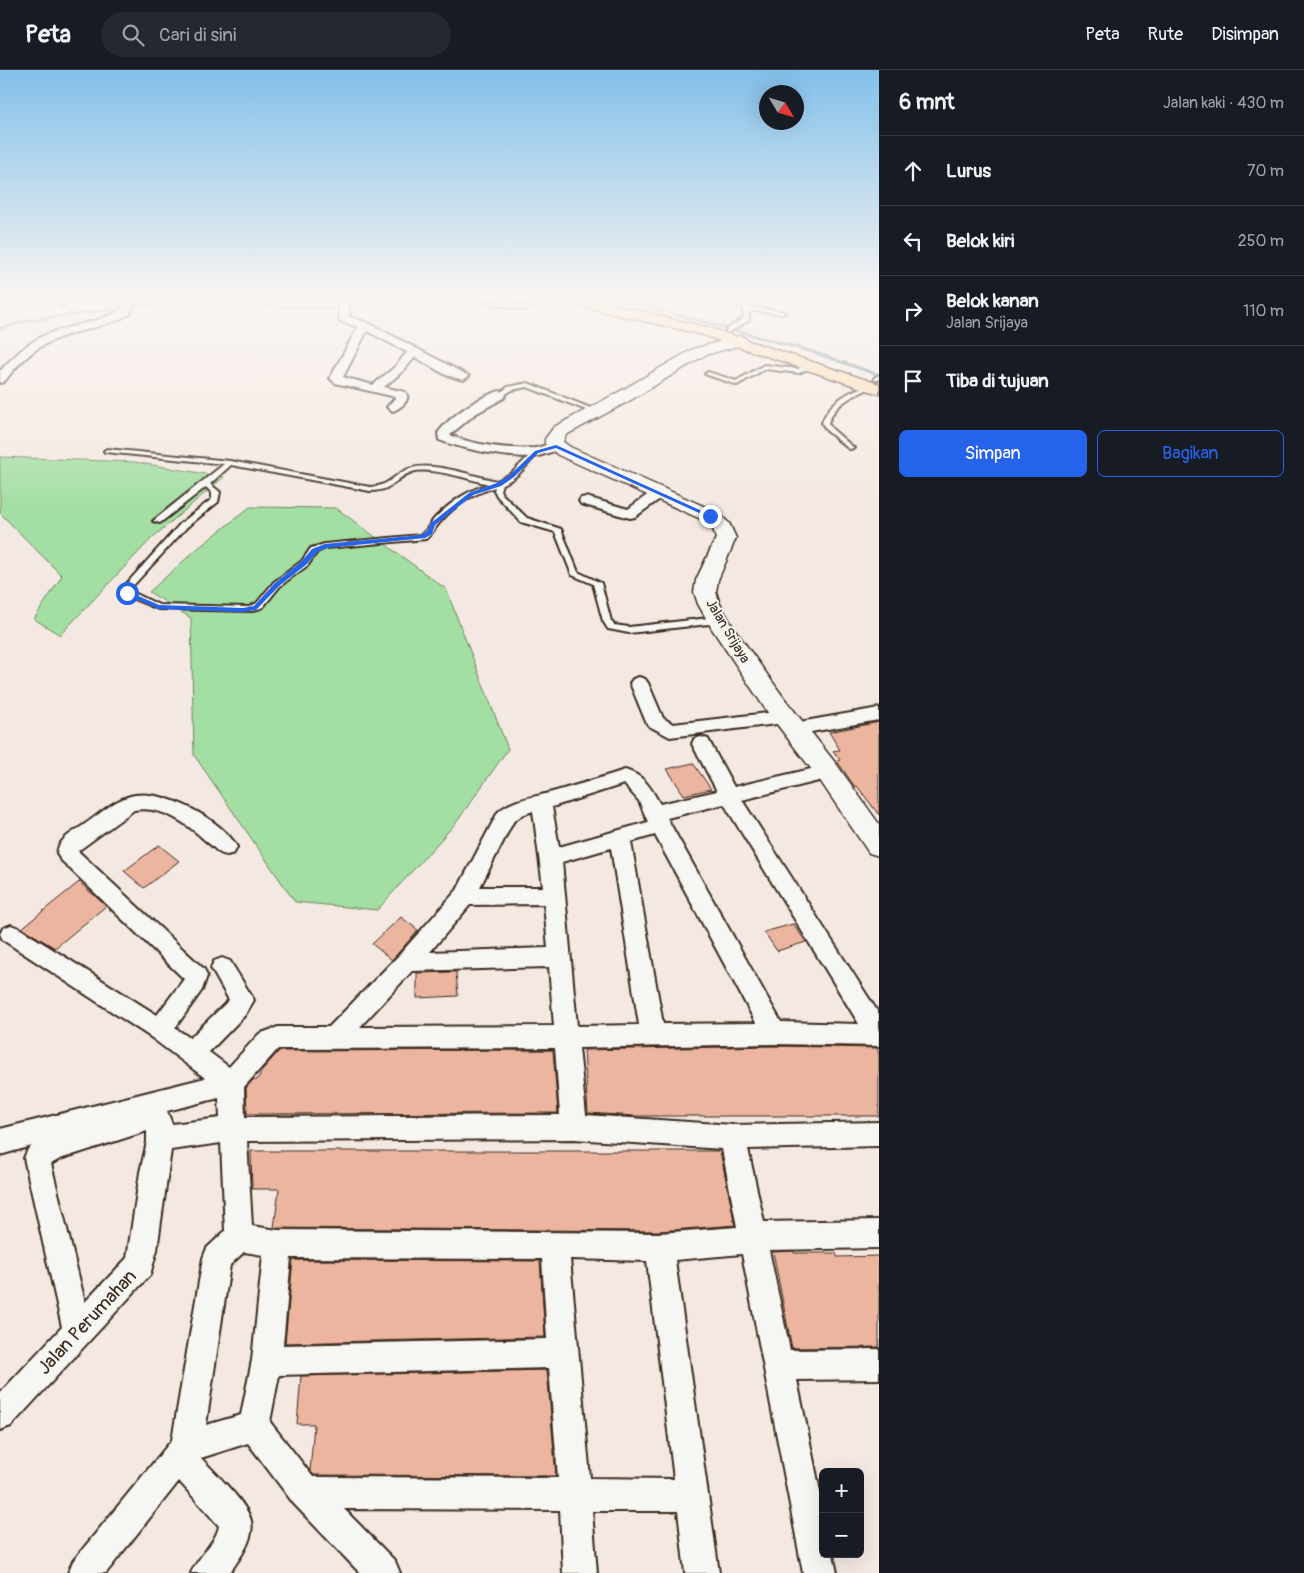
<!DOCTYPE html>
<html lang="id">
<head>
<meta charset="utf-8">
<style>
	:root { --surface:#171b24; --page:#242831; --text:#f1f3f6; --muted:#9ea1a6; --line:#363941; --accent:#2563eb }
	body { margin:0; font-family:Pangolin,sans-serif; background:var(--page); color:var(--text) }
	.controls { position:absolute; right:15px; bottom:15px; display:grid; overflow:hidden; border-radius:8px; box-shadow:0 5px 20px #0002 }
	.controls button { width:45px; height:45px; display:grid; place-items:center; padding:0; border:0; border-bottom:1px solid var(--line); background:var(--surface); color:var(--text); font:25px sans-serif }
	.compass { position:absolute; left:759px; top:15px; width:45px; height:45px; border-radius:50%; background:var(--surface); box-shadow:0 5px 20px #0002; rotate:128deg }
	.stop { position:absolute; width:15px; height:15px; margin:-11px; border:4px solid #2563eb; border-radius:50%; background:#fff }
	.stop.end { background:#2563eb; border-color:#fff; box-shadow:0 1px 5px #0008 }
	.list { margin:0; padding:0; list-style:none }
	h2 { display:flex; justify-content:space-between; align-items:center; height:65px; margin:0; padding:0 20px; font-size:21px }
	h2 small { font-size:16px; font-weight:400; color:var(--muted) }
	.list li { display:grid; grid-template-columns:32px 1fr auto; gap:15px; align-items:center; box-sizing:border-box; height:70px; padding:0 20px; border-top:1px solid var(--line) }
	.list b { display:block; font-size:19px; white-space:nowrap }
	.list p { margin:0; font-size:16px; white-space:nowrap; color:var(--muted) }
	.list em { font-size:16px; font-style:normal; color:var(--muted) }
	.actions { display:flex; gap:10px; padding:15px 20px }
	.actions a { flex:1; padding:11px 0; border:1px solid var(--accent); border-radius:8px; text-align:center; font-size:18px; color:var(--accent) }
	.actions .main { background:var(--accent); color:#fff }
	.icon { flex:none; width:28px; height:28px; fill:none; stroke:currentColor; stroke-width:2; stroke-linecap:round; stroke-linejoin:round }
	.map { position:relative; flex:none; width:879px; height:1503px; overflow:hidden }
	header { display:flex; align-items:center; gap:30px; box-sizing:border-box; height:70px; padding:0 25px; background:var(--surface); border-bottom:1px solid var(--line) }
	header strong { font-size:24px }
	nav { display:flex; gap:28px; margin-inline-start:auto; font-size:18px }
	.search { width:350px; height:45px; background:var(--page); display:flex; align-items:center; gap:12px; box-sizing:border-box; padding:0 18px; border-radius:28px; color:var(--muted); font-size:19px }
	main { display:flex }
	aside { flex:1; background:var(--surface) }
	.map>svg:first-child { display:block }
	.green { fill:#a3dea3; stroke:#6f8460 }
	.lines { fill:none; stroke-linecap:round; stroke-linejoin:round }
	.stream { stroke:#6b8e9a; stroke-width:3 }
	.building { fill:#ecb5a0; stroke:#3b2a1e }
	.lane-casing { stroke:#3b2a1e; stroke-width:4 }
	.street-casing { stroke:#3b2a1e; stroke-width:4 }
	.secondary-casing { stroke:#3b2a1e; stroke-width:3 }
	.highway-casing { stroke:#3b2a1e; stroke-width:3 }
	.lane { fill:#f6f6f2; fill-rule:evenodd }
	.street { fill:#f6f6f2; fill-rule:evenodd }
	.secondary { fill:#f6f6f2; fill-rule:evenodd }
	.highway { fill:#fddcac; fill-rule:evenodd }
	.route { fill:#2563eb }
	.labels { text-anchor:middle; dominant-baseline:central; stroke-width:4; stroke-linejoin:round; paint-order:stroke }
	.far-street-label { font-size:14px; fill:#3b2a1e; stroke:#f6f6f2 }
	.near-street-label { font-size:19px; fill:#3b2a1e; stroke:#f6f6f2 }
</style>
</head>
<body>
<header>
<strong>Peta</strong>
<div class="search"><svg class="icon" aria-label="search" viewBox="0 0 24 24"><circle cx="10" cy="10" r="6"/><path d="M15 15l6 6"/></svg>Cari di sini</div>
<nav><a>Peta</a><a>Rute</a><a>Disimpan</a></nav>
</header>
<main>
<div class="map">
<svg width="879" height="1503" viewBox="0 0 879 1503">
	<rect width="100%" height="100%" fill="#f4e9e2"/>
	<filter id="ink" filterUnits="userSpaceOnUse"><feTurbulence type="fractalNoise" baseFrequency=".02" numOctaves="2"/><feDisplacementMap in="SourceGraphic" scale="10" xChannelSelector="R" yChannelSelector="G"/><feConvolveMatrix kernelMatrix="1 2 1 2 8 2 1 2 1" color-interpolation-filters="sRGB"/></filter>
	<g filter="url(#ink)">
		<!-- green -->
		<path class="green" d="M0,387L134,392L224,407L152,468L60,565L34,549L62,506L0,443Z
			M250,437L336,438L446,519L508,679L456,753L377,840L295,832L194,685L191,548L149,522L197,479Z"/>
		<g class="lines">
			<!-- stream -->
			<path class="stream" d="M607,228L639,234L813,282L879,305
				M0,259L24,251L137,236L197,233L332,239"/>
		</g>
		<!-- building -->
		<path class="building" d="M879,652V745L857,716L855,717L837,691L840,690L833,681L840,680L829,662Z
			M693,693L711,719L684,725L667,699Z
			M159,775L179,791L144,818L124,801Z
			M79,812L106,836L55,878L22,858Z
			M401,847L418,860L392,890L372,874Z
			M793,854L806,872L777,881L764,862Z
			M456,902L458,926L417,928V903Z
			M774,976L877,978L879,984V1046H635L588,1043L584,980Z
			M553,980L558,1043L247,1044L246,1018L253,1010H257L263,999L279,981Z
			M251,1081H720L735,1155L659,1161L274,1158L279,1119H252Z
			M794,1181V1183H836L837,1187L879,1186V1277L792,1278L773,1182Z
			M293,1190L540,1191L545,1267L285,1273Z
			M547,1300L556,1406L314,1405L310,1401L314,1354H297L301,1306Z"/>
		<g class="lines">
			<!-- lane casing -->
			<g class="lane-casing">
				<path id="lane" d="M61,228H66L65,235L62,237L59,235Z
					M463,228C483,228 502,235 522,236C532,236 539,228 548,228L536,236L524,240Z
					M742,228H748V237L786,242L783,244L749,240V250L730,262H726V260L744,248Z
					M812,293L815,295L814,296L799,303L765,299L737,315L705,304L708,302L736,311L764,295L798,299Z
					M879,305V310H874V308Z
					M528,313L598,341L599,342L594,343L527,317L512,320L502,326L497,325L508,317Z
					M871,314L874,316L873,317C855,325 835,332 828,353L832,359L854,378L849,379L827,361L822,353C829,331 850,321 871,314Z
					M107,379L230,391L370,417C390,417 395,402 412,398C436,392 472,406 497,411L512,403L534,381H538V383C527,395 518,408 502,414L500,420L502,424L527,448L561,459L578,502L601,513L611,551L614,555L629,557L718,547L722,550L718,553L629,563L608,559L603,551L593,514L572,505L555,462L521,452L497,426L494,420L495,417C474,423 455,435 441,451C435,457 433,463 426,469L326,478L317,482L308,495L280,516L263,537L253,541L158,539L124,525L121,520L181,453L212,429V423L206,417L160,453L153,451L224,394L105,382L104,381ZM231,395L370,421C394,421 394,408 412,402C429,396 471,410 489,414C469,420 451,432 436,447C430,453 428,460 421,465L325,474L311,478L302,491L274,512L257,533L249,537L159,535L130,521L129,520L187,457L218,432L220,422L210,414Z"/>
			</g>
			<!-- street casing -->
			<g class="street-casing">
				<path id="street" d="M126,228H136L130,244C105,258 77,259 52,271C32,279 17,295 4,312L0,313V301C12,288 25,275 41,267C67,255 96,254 121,240Z
					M339,228H349V247L368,253L469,306L463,310L446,305L415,287L404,300L384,317L405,322L407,325C409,332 399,339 393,341L387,337L396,327L335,313L330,308L358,257L340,251L339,249ZM367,261L407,282L396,296L373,315L343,307Z
					M500,321L504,322L506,325L504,328L475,344L450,365C474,375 509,380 535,378C544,377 551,371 561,373L563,376L561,379C553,381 546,384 538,386C514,390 462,379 439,370L438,363C451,345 479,327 500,321Z
					M659,419L666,423L664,426L635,447L630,448L581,434L579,431L581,428L586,427L628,439L654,420Z
					M639,607L645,609L648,613L663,648L673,654L785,641L791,643L794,647L791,651L785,653L670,667L649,656L646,652L630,613L633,609Z
					M879,638V650L794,665L788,663L785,659L788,655L794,653Z
					M701,667L708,669L734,717L828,695L835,697L838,702L835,707L742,730L879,944V976L774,974L579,978L586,1045L733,1055L879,1052V1076L748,1079L764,1152L879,1150V1178L769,1180L790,1280L879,1279V1309L797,1310L823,1436V1484H833L837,1503H803L742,1184L675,1190L719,1503H685L678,1441H592L597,1503H563L560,1440L344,1439L395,1491L400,1503H360L294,1434L248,1373L201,1388C214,1402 248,1434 251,1451C255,1468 239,1490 229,1503H191C198,1487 216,1472 219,1456L179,1411L106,1503H68L73,1491L172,1370L203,1188L207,1178L225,1161L221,1073L171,1080L157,1180L150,1205L11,1356L0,1360V1323L62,1257L24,1088L28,1079L32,1076L0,1085V1059L205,1008L152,968L3,870L0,864L3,858L11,855L19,858L157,945L184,909L60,789L57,783C59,768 74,762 85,754C100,744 116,728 135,725C165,720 223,750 237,777L234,783C234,783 227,785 227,785C219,785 213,776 207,772C188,754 162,735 134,740L78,781L204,899L207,906L202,920L175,958L190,968L229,930L211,898L214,891L222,888L230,891L254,930L245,945L209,982L229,997L259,964L278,957H329L399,885L457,820L498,742C513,729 531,728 549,723C575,716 600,708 625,700C645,706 650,717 660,734L717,721L692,674L694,669ZM624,714L639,731L648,752L559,777L552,737ZM724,734L859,954L781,952L667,748ZM533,741L543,817H480L513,752L522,745ZM655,765L756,953L663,954L631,772ZM611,778L639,955L577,956L562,792ZM544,834L548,878L430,882L470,835ZM549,897L554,956L360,957L412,901ZM555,978L560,1045L245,1047L244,1017L278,979ZM219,1028L220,1048L172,1054L167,1041ZM147,1061V1072L140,1102L127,1188L85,1232L51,1094L60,1089ZM574,1069L722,1079L737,1157L659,1163L278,1160L252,1156L247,1071ZM244,1182L263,1185L252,1290L241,1345L206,1355L230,1195ZM291,1188L542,1189L547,1269L283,1275ZM570,1189L647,1191L674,1409L590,1408ZM549,1298L558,1408L313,1407L270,1352L279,1305Z"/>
			</g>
			<!-- secondary casing -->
			<g class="secondary-casing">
				<path id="secondary" d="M740,266L745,268L748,271L745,274L705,285L629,331L566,365L563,372L570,377L717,442L729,453L736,468L718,510L716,522L720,534L733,557L784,628L837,695L879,754V786L869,783L819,709L766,640L712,559L698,534L694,522L696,510L716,468L713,459L703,450L558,385L545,374V369L554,357L617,323L693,279Z"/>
			</g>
			<!-- highway casing -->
			<g class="highway-casing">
				<path id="highway" d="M556,228H584L710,258L879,314V324L700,264L558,231Z"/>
			</g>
			<!-- lane -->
			<use href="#lane" class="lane"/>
			<!-- street -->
			<use href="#street" class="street"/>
			<!-- secondary -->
			<use href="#secondary" class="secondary"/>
			<!-- highway -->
			<use href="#highway" class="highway"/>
		</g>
	</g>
	<!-- sky -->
	<linearGradient id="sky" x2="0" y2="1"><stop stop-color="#83c0ea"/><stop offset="0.52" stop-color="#faf5f2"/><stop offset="1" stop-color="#faf5f2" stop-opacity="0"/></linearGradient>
	<rect width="879" height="439" fill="url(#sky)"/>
	<!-- route -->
	<path class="route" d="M556,375L713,446L708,447L556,378L538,383L514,407L501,416L473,425L435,455L432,464L425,468L326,478L317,482L307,494L279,516L256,540L243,542L158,539L124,523L129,522L159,535L243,538L254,536L275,513L302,491L312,479L325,474L421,465L427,461L431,453L469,423L497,413L510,405L535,381Z"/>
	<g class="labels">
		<!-- far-street labels -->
		<g class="far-street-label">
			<text transform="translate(728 561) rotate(59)">Jalan Srijaya</text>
		</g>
		<!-- near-street labels -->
		<g class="near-street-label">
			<text transform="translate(87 1252) rotate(-47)">Jalan Perumahan</text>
		</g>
	</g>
</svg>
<div class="controls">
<button>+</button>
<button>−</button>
</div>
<svg class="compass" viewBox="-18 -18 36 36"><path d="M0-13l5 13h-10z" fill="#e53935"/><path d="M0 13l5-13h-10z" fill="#9ea1a6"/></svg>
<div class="stop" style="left:127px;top:523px"></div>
<div class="stop end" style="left:710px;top:446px"></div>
</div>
<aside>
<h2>6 mnt<small>Jalan kaki · 430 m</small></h2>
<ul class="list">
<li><svg class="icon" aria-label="ahead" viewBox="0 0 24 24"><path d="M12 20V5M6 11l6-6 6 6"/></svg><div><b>Lurus</b></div><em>70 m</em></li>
<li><svg class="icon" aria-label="left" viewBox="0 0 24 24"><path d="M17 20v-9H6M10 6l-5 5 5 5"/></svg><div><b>Belok kiri</b></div><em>250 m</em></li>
<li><svg class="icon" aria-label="right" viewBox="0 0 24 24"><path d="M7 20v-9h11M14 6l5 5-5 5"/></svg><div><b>Belok kanan</b><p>Jalan Srijaya</p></div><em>110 m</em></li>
<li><svg class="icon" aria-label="arrive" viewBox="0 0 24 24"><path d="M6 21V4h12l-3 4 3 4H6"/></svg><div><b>Tiba di tujuan</b></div></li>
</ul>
<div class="actions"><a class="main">Simpan</a><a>Bagikan</a></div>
</aside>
</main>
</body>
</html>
